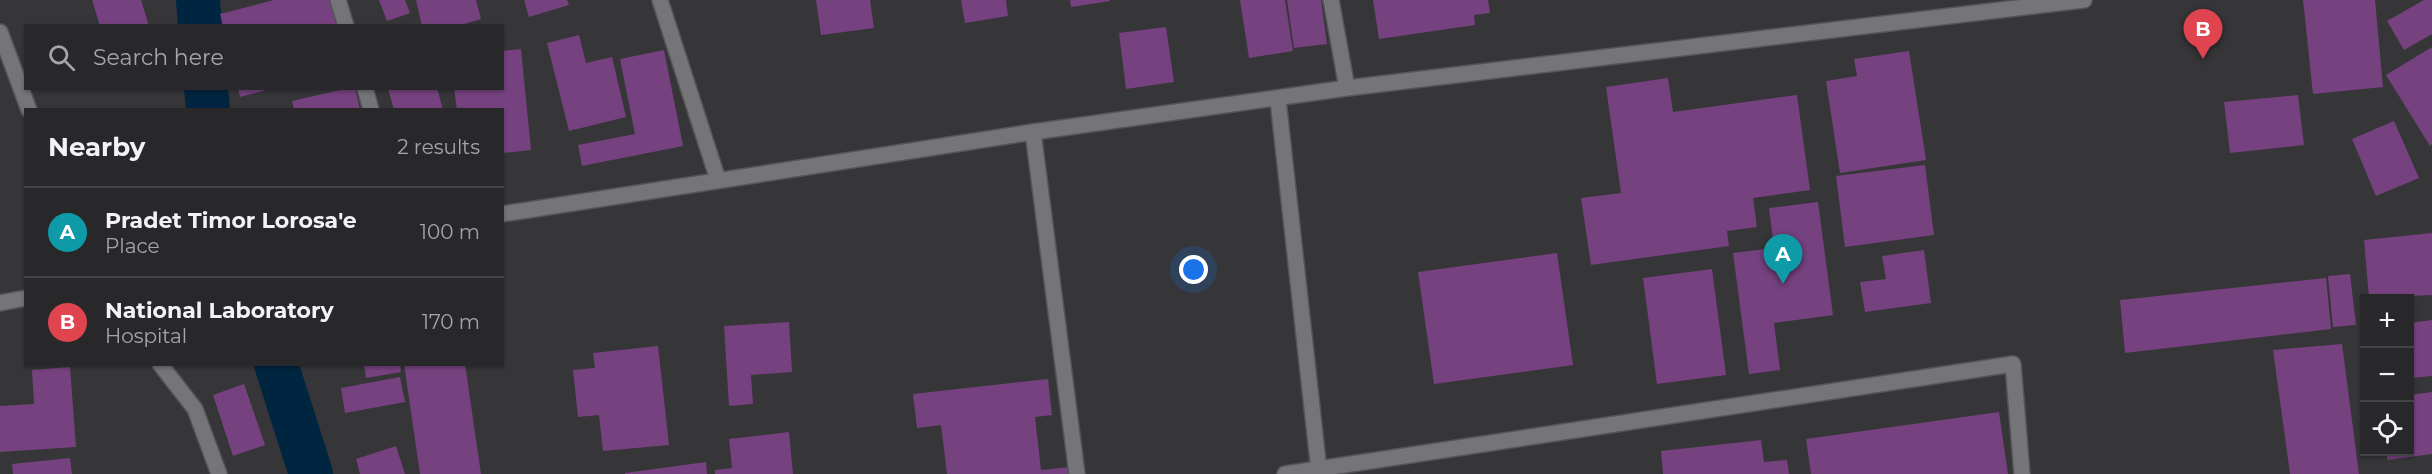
<!DOCTYPE html>
<html lang="en">
<head>
<meta charset="utf-8">
<style>
	:root { --surface:#28282b; --page:#303033; --text:#f1f3f6; --muted:#a5a6a9; --line:#444447; --accent:#db2777 }
	body { margin:0; font-family:Montserrat,sans-serif; background:var(--page); color:var(--text) }
	.controls { position:absolute; right:18px; bottom:18px; display:grid; overflow:hidden; border-radius:0px; box-shadow:0 2px 4px #0004 }
	.controls button { width:54px; height:54px; display:grid; place-items:center; padding:0; border:0; border-bottom:2px solid var(--line); background:var(--surface); color:var(--text); font:30px sans-serif }
	.you { position:absolute; left:1194px; top:270px; width:21px; height:21px; margin:-15px; border:4px solid #fff; border-radius:50%; background:#1a73e8; box-shadow:0 0 0 9px #1a73e833 }
	.badge { display:grid; place-items:center; width:39px; height:39px; border-radius:50%; background:var(--accent); color:#fff; font-size:20px; font-weight:700 }
	.pin { position:absolute; translate:-50% -50px; filter:drop-shadow(0 2px 3px #0008) }
	.pin::after { content:''; position:absolute; top:32px; width:21px; height:18px; background:inherit; clip-path:polygon(0 0,100% 0,50% 100%) }
	.list { margin:0; padding:0; list-style:none }
	h2 { display:flex; justify-content:space-between; align-items:center; height:78px; margin:0; padding:0 24px; font-size:26px }
	h2 small { font-size:20px; font-weight:400; color:var(--muted) }
	.list li { display:grid; grid-template-columns:39px 1fr auto; gap:18px; align-items:center; box-sizing:border-box; height:90px; padding:0 24px; border-top:2px solid var(--line) }
	.list b { display:block; font-size:22px; white-space:nowrap }
	.list p { margin:0; font-size:20px; white-space:nowrap; color:var(--muted) }
	.list em { font-size:20px; font-style:normal; color:var(--muted) }
	.icon { flex:none; width:33px; height:33px; fill:none; stroke:currentColor; stroke-width:2; stroke-linecap:round; stroke-linejoin:round }
	.map { position:relative; flex:none; width:2432px; height:474px; overflow:hidden }
	.search { position:absolute; background:var(--surface); box-shadow:0 2px 4px #0004; left:24px; top:24px; width:480px; height:66px; display:flex; align-items:center; gap:15px; box-sizing:border-box; padding:0 21px; border-radius:0px; color:var(--muted); font-size:22px }
	.panel { position:absolute; background:var(--surface); box-shadow:0 2px 4px #0004; left:24px; top:108px; width:480px; height:258px; border-radius:0px }
	.map>svg:first-child { display:block }
	.lines { fill:none; stroke-linecap:round; stroke-linejoin:round }
	.canal { stroke:#002541; stroke-width:44 }
	.building { fill:#76417f }
	.service-casing { stroke:#555558; stroke-width:18 }
	.minor-casing { stroke:#555558; stroke-width:18 }
	.secondary-casing { stroke:#555558; stroke-width:18 }
	.service { stroke:#757579; stroke-width:15 }
	.minor { stroke:#757579; stroke-width:15 }
	.secondary { stroke:#757579; stroke-width:15 }
</style>
</head>
<body>
<div class="map">
<svg width="2432" height="474" viewBox="0 0 2432 474">
	<rect width="100%" height="100%" fill="#363639"/>
	<g class="lines">
		<!-- canal -->
		<path class="canal" d="M198,0L200,26
			M206,88L208,110
			M276,364L311,474"/>
	</g>
	<!-- building -->
	<path class="building" d="M92,0H141L149,26H100Z
		M274,0H333L339,26H223L220,14Z
		M379,0H405L410,13L387,21Z
		M416,0H476L481,19L457,26H422Z
		M524,0H567L569,5L529,17Z
		M816,0H870L874,28L821,35Z
		M961,0H1006L1008,16L965,23Z
		M1070,0H1110V1L1071,7Z
		M1240,0H1285L1293,51L1249,58Z
		M1287,0H1321L1327,44L1294,48Z
		M1373,0H1488L1490,13L1474,15L1475,25L1379,39Z
		M2303,0H2375L2383,87L2313,94Z
		M2424,0H2432V34L2404,50L2387,21Z
		M1166,27L1174,82L1126,89L1119,33Z
		M579,35L586,63L612,57L626,117L569,131L547,43Z
		M2432,47V144L2430,146L2386,75Z
		M521,49L531,150L502,153V110H457L454,88H502V51Z
		M664,50L683,146L582,166L578,145L635,134L620,59Z
		M1909,51L1926,160L1840,173L1826,81L1857,76L1854,59Z
		M1668,78L1673,112L1797,95L1810,190L1753,198L1757,227L1727,231L1729,246L1591,265L1581,198L1621,193L1606,87Z
		M238,88H270V89L240,97Z
		M349,88H355L360,110H294L292,101Z
		M388,88H437L443,110H394Z
		M2298,95L2304,145L2230,153L2224,102Z
		M2394,121L2419,178L2376,196L2352,139Z
		M1925,165L1934,235L1845,247L1836,176Z
		M1818,202L1833,315L1774,323L1780,370L1749,374L1733,253L1774,248L1769,208Z
		M2432,233V295L2369,298L2364,240Z
		M1924,250L1931,303L1865,312L1860,282L1886,279L1882,256Z
		M1557,253L1573,365L1434,384L1418,272Z
		M1712,269L1726,375L1657,384L1643,278Z
		M2350,274L2356,325L2333,327L2328,276Z
		M2326,278L2331,329L2125,353L2120,300Z
		M2432,320V376L2410,378V323Z
		M789,322L792,372L751,375L753,404L729,406L724,326Z
		M2342,344L2359,474H2290L2273,350Z
		M658,346L669,445L603,451L599,415L578,417L573,370L595,368L593,353Z
		M364,364H400L401,372L366,378Z
		M404,364H465L481,474H420Z
		M70,367L76,447L0,452V406L34,404L32,370Z
		M400,377L405,402L345,413L341,388Z
		M1048,379L1052,415L1035,417L1041,470L1071,467L1072,474H947L941,425L917,428L913,394Z
		M244,384L265,445L233,456L213,395Z
		M2432,392V454L2387,460V452H2410V395Z
		M1999,412L2008,474H1811L1806,439Z
		M789,432L793,474H715V470L732,468L729,439Z
		M1761,440L1764,462L1787,460L1789,474H1663L1661,451Z
		M396,446L405,474H360L356,459Z
		M70,458L72,474H13L12,464Z
		M706,462L707,474H625V473Z"/>
	<g class="lines">
		<!-- service casing -->
		<g class="service-casing">
			<path id="service" d="M1278,100L1319,471
				M1033,132L1077,474
				M1285,474L2013,364L2022,474"/>
		</g>
		<!-- minor casing -->
		<g class="minor-casing">
			<path id="minor" d="M338,0L346,26
				M660,0L718,180
				M1331,0L1347,88
				M365,88L371,110
				M502,214L1033,132L1347,88L2084,0"/>
		</g>
		<!-- secondary casing -->
		<g class="secondary-casing">
			<path id="secondary" d="M0,32L29,110
				M0,303L26,298
				M160,364L195,409L219,474"/>
		</g>
		<!-- service -->
		<use href="#service" class="service"/>
		<!-- minor -->
		<use href="#minor" class="minor"/>
		<!-- secondary -->
		<use href="#secondary" class="secondary"/>
	</g>
</svg>
<div class="controls">
<button>+</button>
<button>−</button>
<button><svg class="icon" aria-label="locate" viewBox="0 0 24 24"><circle cx="12" cy="12" r="6"/><path d="M12 2v4M12 18v4M2 12h4M18 12h4"/></svg></button>
</div>
<div class="you"></div>
<div class="pin badge" style="left:1783px;top:284px;background:#0f9aa8">A</div>
<div class="pin badge" style="left:2203px;top:59px;background:#e0444e">B</div>
<div class="search"><svg class="icon" aria-label="search" viewBox="0 0 24 24"><circle cx="10" cy="10" r="6"/><path d="M15 15l6 6"/></svg>Search here</div>
<section class="panel">
<h2>Nearby<small>2 results</small></h2>
<ul class="list">
<li><span class="badge" style="background:#0f9aa8">A</span><div><b>Pradet Timor Lorosa'e</b><p>Place</p></div><em>100 m</em></li>
<li><span class="badge" style="background:#e0444e">B</span><div><b>National Laboratory</b><p>Hospital</p></div><em>170 m</em></li>
</ul>
</section>
</div>
</body>
</html>
